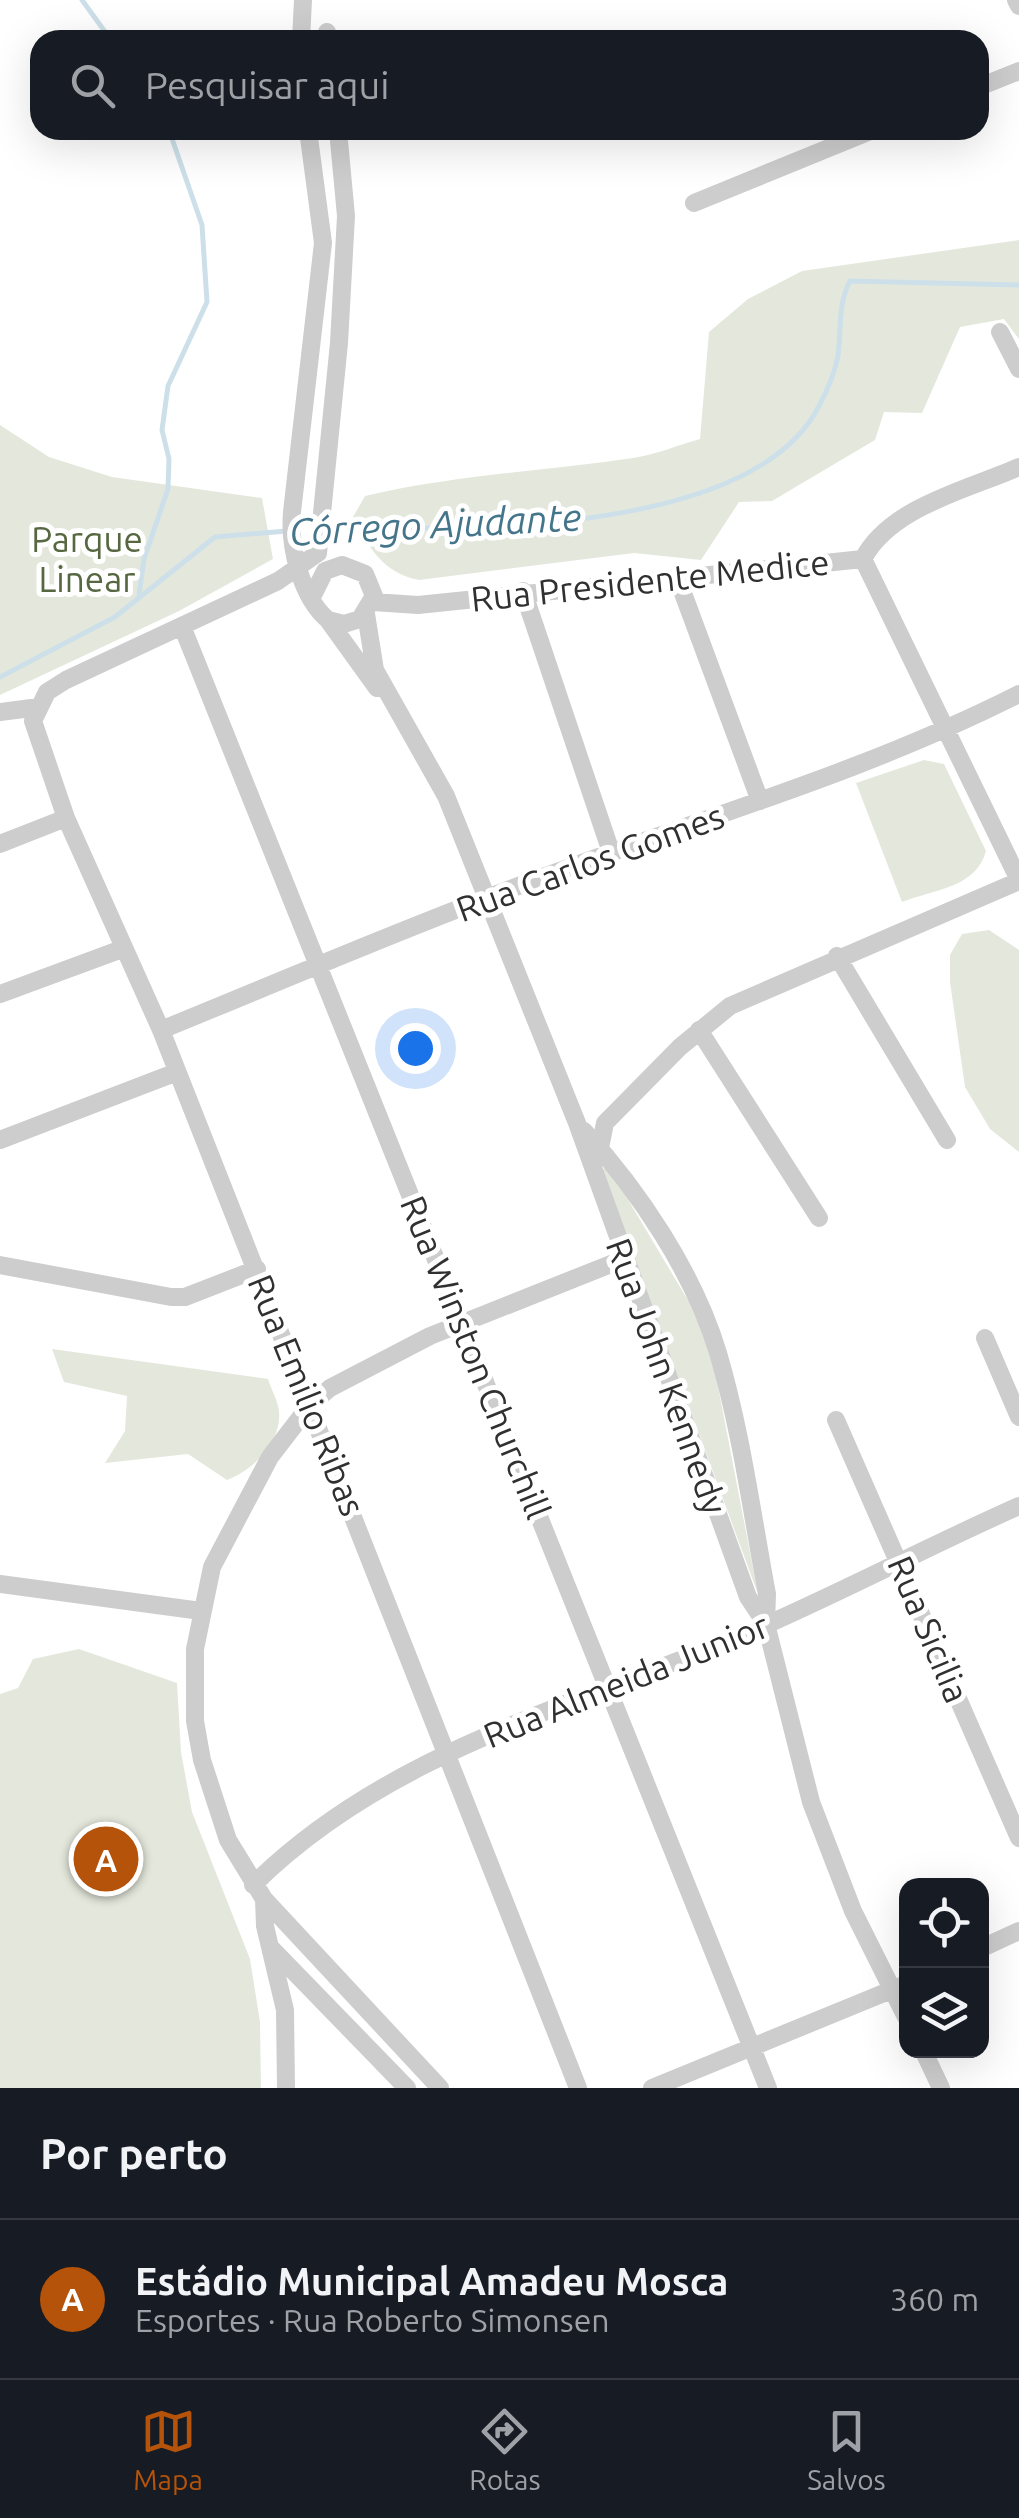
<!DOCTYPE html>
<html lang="pt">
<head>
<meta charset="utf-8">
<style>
	:root { --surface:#171b24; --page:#242831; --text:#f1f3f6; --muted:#9ea1a6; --line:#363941; --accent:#b45309 }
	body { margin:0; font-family:Ubuntu,sans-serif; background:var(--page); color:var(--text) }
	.controls { position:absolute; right:30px; bottom:30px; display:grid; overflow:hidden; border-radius:20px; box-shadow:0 10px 40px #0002 }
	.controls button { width:90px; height:90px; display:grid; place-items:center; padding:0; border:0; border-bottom:2px solid var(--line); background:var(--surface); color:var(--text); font:50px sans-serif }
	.you { position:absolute; left:415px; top:1048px; width:35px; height:35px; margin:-25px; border:8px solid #fff; border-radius:50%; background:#1a73e8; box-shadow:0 0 0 15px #1a73e833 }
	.badge { display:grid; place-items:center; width:65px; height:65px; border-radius:50%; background:var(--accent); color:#fff; font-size:32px; font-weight:700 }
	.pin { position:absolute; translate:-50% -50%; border:5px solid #fff; box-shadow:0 2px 10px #0006 }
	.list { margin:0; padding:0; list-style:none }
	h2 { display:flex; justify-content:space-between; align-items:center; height:130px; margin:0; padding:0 40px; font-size:42px }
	h2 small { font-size:32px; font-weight:400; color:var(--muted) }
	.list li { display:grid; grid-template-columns:65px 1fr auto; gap:30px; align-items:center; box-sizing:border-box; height:160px; padding:0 40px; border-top:2px solid var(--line) }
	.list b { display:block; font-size:38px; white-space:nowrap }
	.list p { margin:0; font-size:32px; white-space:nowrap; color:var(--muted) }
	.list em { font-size:32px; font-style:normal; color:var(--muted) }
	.icon { flex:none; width:55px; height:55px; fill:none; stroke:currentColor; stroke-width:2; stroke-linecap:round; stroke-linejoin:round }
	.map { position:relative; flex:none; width:1019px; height:2088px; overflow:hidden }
	.search { position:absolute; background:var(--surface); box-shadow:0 10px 40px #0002; left:30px; right:30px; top:30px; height:110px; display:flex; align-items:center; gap:25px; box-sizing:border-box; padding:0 35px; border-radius:30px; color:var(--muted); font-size:38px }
	.sheet { height:290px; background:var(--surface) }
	nav { display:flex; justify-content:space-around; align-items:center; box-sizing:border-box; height:140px; border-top:2px solid var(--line); background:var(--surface); font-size:28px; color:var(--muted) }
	nav a { display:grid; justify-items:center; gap:5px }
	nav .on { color:var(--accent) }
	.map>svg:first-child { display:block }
	.green { fill:#e4e8dc }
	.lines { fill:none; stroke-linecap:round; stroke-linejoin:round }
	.stream { stroke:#cde0e9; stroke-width:5 }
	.minor { stroke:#cdcdcd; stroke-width:18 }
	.labels { text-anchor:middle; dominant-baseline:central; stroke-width:10; stroke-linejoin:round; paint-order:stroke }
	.park-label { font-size:35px; fill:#566741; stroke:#fff }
	.street-label { font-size:35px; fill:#303030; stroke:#fff }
	.water-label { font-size:38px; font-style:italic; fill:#45758a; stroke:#fff }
</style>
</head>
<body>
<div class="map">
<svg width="1019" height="2088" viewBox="0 0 1019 2088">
	<rect width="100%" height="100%" fill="#fff"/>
	<!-- green -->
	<path class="green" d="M1019,240V339L1004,319L960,327L922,413L884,412L875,440L772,501L739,502L701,560L634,553L419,580C383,573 369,548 353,517L365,496C453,475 545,471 633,458C655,455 678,445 700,439L709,332L748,299L802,271Z
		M0,425L49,457L112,477L262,498L273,559L179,611L0,695Z
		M924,760L944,764L986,851C976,888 935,889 902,902L856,783Z
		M989,930L1019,950V1152L990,1129L965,1087L950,982V955L962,934Z
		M605,1168L611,1171L689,1302L712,1355L758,1594L602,1170Z
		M52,1349L268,1379C271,1389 278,1401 279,1411C282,1442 253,1470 227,1480L188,1454L105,1463L125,1431L127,1396L64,1382Z
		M79,1649L177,1683L181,1752L192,1812L250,1959L260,2022L261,2088H0V1694L18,1688L33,1659Z"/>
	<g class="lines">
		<!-- stream -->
		<path class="stream" d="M82,0L111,40
			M327,526C355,523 383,527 411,528C523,529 761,520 819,406C827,391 835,371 838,356C841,331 838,303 850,281L1019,285
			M139,595L144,559L168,489L169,459L162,430L168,386L207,302L202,225L169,130
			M0,677L115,617L215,537L287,531"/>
		<!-- minor -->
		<path class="minor" d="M1016,0L1019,6
			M327,32L328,40
			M301,40L303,0
			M979,87L1019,71
			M308,130L323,243L292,512C289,547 301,597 328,620L344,624L360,619L374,596L365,574L342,565L325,571L313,595
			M338,130L346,216L339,343L318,553L278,581L66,680L47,692L33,721L66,818L161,1030L578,2088
			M694,203L873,130
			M1000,332L1019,369
			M863,559L1019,880
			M677,577L760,801
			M523,591L611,852
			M373,602L418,605L863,559C890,507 967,490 1019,467
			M366,614L375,670L446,796L577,1123L748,1597L766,1624
			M328,620L377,688
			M182,626L768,2088
			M0,712L39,707
			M0,844L66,818
			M837,956L947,1140
			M0,994L122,949
			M161,1030C296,975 430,917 568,868C720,813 875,767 1019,694
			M699,1030L819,1218
			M584,1131C639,1191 694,1273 718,1353C741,1430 752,1514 767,1594L766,1624L811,1802L853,1911L906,2017
			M0,1140L177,1072
			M594,1153L600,1148L605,1123L680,1047L730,1006L1019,881
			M0,1265L171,1297H185L257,1269
			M985,1338L1019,1417
			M836,1420L1019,1838
			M0,1584L201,1611
			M253,1885C391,1748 583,1704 757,1629C846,1590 931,1545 1019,1506
			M264,1899L440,2088
			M271,1948L407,2088
			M982,1948L1019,1931
			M923,2050L941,2088
			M286,2088L285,2010L265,1926L264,1899L228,1840L202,1760L195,1721V1649L212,1567L270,1457L310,1405L330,1388L430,1336L626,1258
			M652,2088L906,1984"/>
	</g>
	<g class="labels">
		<!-- park labels -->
		<g class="park-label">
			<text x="87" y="539">Parque<tspan x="87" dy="40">Linear</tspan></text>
		</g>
		<!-- street labels -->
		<g class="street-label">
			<text transform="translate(650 580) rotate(-6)">Rua Presidente Medice</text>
			<text transform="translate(590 862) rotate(-20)">Rua Carlos Gomes</text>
			<text transform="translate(476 1357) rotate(68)">Rua Winston Churchill</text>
			<text transform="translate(667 1376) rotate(70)">Rua John Kennedy</text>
			<text transform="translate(307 1395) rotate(68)">Rua Emilio Ribas</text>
			<text transform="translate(929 1629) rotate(67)">Rua Sicilia</text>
			<text transform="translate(626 1680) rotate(-22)">Rua Almeida Junior</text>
		</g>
		<!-- water labels -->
		<g class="water-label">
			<text transform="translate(435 524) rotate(-3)">Córrego Ajudante</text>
		</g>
	</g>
</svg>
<div class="controls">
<button><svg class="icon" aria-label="locate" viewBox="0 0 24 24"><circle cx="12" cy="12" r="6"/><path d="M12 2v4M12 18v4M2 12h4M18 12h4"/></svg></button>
<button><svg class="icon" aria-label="layers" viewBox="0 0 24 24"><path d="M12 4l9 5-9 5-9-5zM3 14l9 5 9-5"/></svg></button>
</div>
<div class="you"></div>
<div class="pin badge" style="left:106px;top:1859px">A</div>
<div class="search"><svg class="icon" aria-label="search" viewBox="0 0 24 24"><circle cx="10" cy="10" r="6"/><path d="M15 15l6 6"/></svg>Pesquisar aqui</div>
</div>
<section class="sheet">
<h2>Por perto<small></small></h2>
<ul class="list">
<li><span class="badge">A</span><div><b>Estádio Municipal Amadeu Mosca</b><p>Esportes · Rua Roberto Simonsen</p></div><em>360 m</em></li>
</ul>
</section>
<nav>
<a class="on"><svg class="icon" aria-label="map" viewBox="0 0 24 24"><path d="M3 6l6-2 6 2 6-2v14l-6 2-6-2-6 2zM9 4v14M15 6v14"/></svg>Mapa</a>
<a><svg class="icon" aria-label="directions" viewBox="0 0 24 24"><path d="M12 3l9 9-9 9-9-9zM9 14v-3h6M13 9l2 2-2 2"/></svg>Rotas</a>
<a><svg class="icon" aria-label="saved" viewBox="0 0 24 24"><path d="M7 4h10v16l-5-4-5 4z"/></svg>Salvos</a>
</nav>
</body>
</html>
